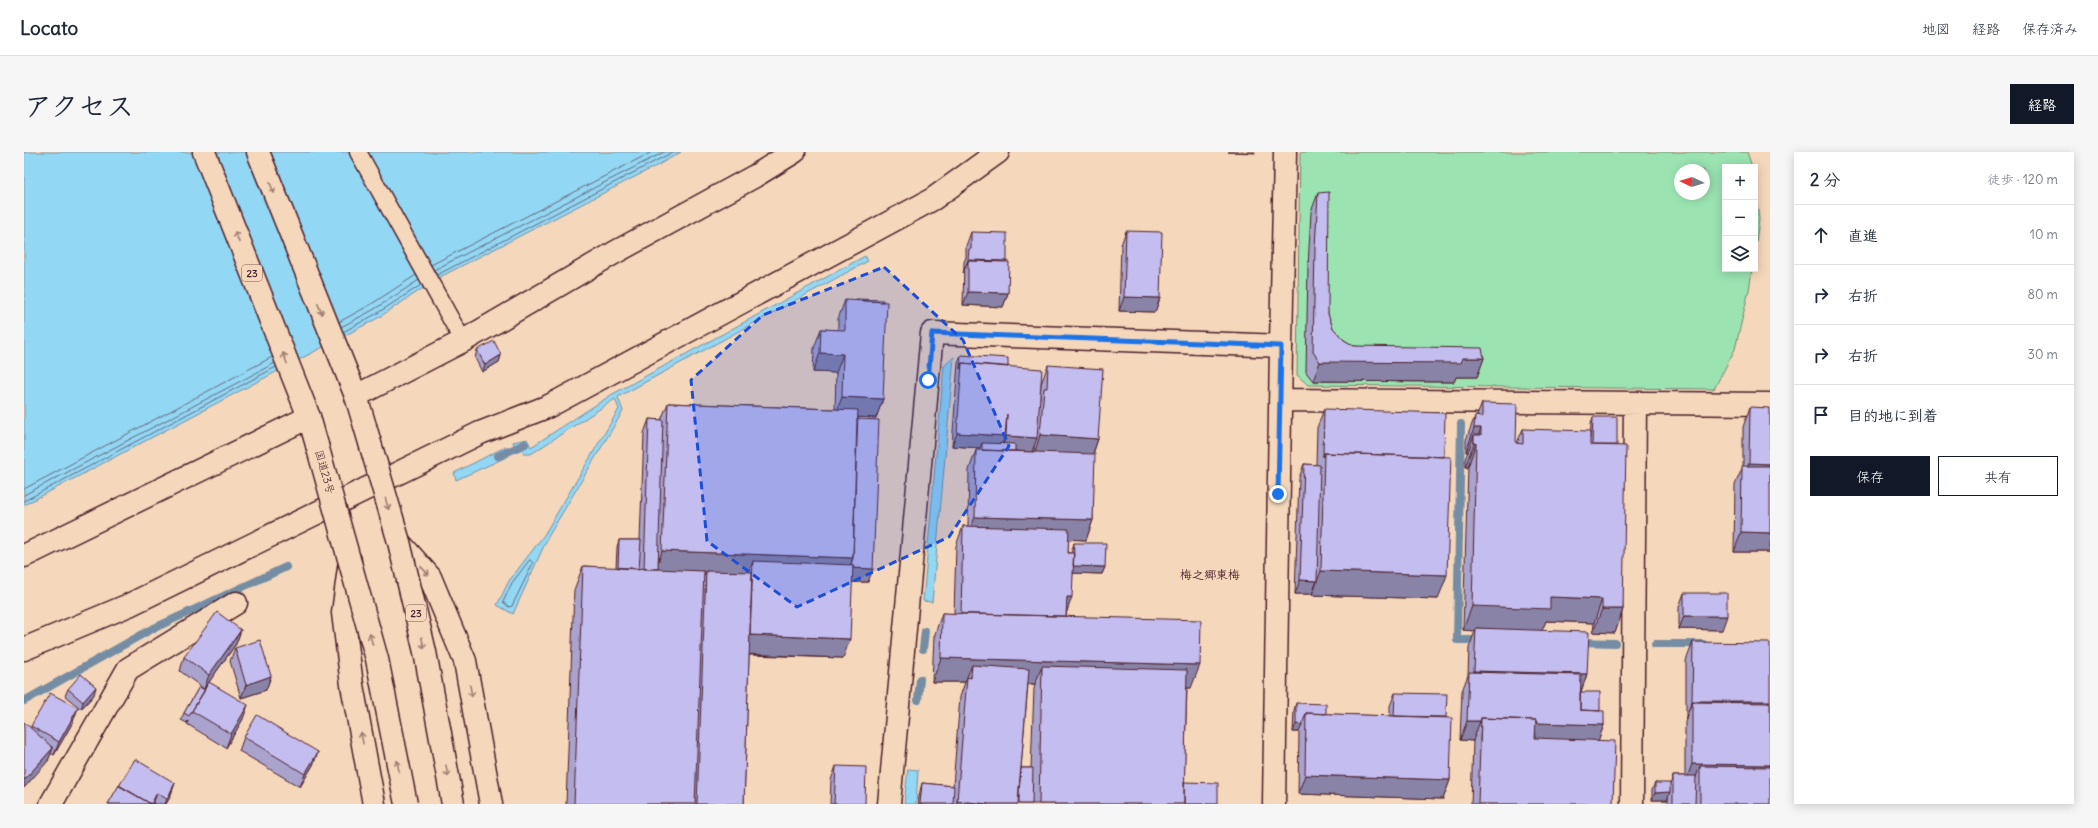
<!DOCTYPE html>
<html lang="ja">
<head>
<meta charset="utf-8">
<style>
	:root { --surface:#fff; --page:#f6f6f7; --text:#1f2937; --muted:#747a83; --line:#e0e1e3; --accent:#111827 }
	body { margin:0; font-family:Delius,"Klee One",sans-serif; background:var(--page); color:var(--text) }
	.controls { position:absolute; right:12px; top:12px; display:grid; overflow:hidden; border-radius:0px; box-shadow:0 2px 10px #0003 }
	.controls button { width:36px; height:36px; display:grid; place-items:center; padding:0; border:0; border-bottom:1px solid var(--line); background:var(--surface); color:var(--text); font:20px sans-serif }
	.compass { position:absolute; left:1650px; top:12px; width:36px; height:36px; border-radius:50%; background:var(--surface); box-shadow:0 2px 10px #0003; rotate:274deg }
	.stop { position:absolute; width:12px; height:12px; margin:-9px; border:3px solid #1a73e8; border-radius:50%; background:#fff }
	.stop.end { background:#1a73e8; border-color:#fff; box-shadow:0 1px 4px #0008 }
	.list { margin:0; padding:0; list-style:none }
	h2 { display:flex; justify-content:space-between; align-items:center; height:52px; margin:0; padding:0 16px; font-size:17px }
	h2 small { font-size:13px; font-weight:400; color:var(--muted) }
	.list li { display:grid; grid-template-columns:26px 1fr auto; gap:12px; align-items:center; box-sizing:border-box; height:60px; padding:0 16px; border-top:1px solid var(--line) }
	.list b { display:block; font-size:15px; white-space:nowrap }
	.list em { font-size:13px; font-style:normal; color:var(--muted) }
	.actions { display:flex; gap:8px; padding:12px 16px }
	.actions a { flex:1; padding:9px 0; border:1px solid var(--accent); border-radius:0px; text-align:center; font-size:14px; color:var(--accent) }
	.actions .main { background:var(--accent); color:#fff }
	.icon { flex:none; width:22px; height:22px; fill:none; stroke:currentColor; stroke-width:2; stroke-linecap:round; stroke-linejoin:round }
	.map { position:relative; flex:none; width:1746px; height:652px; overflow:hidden; border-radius:0px }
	header { display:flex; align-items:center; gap:24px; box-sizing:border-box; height:56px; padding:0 20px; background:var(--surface); border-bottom:1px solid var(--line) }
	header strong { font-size:19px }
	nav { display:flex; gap:22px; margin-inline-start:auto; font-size:14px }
	.intro { display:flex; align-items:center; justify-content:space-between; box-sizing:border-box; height:96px; padding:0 24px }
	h1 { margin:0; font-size:28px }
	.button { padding:10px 18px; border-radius:0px; background:var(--accent); color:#fff; font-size:14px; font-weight:700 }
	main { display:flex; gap:24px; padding:0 24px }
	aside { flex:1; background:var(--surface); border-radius:0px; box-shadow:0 2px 10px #0003 }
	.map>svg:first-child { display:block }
	.garden { fill:#9be4b2; stroke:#72826e; fill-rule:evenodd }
	.water { fill:#92d7f4; stroke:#758da4 }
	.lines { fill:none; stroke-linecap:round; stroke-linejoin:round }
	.shore { stroke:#67697b; stroke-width:1 }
	.stream { stroke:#758da4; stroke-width:8 }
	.service-casing { stroke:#4a1f2b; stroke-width:19 }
	.minor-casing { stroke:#4a1f2b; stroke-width:25 }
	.tertiary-casing { stroke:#4a1f2b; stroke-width:25 }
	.trunk-casing { stroke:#4a1f2b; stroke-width:25 }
	.service { stroke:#f5d8bb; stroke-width:16 }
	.minor { stroke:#f5d8bb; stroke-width:22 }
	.tertiary { stroke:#f5d8bb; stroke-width:22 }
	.trunk { stroke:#f5d8bb; stroke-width:22 }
	.trunk-bridge-casing { stroke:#4a1f2b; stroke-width:25; stroke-linecap:butt }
	.trunk-bridge { stroke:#f5d8bb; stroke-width:22 }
	.wall { fill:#a9a3ce; stroke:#4a1f2b; fill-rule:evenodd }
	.shaded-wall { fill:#8984a7; stroke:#4a1f2b }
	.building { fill:#c4bdef; stroke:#4a1f2b }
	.oneway { stroke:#a07c73 }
	.route { stroke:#1a73e8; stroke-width:5 }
	.marked { fill:#1d4ed8; fill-opacity:0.2; stroke:#1d4ed8; stroke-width:3; stroke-dasharray:8 5; stroke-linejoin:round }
	.labels { text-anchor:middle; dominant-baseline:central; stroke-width:3.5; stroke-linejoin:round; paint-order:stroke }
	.shield { fill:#f5d8bb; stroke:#7d5656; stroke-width:1 }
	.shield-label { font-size:10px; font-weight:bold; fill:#4a1f2b }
	.street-label { font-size:11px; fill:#4a1f2b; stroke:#f5d8bb }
	.neighbourhood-label { font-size:12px; font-weight:bold; fill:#4a1f2b; stroke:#f5d8bb }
</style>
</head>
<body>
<header>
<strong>Locato</strong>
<nav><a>地図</a><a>経路</a><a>保存済み</a></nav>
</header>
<div class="intro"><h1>アクセス</h1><a class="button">経路</a></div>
<main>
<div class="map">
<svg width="1746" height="652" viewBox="0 0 1746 652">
	<rect width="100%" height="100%" fill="#f5d8bb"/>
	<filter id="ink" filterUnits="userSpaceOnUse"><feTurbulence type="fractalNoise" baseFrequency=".025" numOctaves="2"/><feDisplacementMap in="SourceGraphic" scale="8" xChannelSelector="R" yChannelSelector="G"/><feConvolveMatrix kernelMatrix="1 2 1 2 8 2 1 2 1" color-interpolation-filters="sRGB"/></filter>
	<g filter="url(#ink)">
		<!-- garden -->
		<path class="garden" d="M1276,0H1723L1728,15H1701V117H1728L1725,138L1711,197L1690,237L1284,233L1273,223ZM1656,18H1680V42H1656Z
			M1731,37L1735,67L1731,99Z"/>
		<!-- water -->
		<path class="water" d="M0,0H657L636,12L416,125L354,166L0,353Z
			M841,104L844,109L594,245L599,259L524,385L489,462L473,453L485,429L520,383L595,257L591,247L507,302H500L498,295L492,298L489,290L503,287L507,295L587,243Z
			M930,205L908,450L899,449L920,214Z
			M481,295L485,304L432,328L430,321Z
			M884,617L894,618L892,652H880Z"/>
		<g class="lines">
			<!-- shore -->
			<path class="shore" d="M407,113L628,0
				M410,118L640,0
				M413,123L649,0
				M315,170L346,153L392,123
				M317,175L349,158L395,128
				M319,180L352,162L397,133
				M0,337L248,205
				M0,343L251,211
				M0,349L252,215
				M506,408L509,411L488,454L485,455L479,450L488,431Z"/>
			<!-- stream -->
			<path class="stream" d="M1437,272L1433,488H1458
				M474,304L501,292
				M1554,490L1591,491
				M1631,492H1679
				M899,497L901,479
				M894,548L896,527
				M0,549L126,478L262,415"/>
			<!-- service casing -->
			<g class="service-casing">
				<path id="service" d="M334,0L439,189"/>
			</g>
			<!-- minor casing -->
			<g class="minor-casing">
				<path id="minor" d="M332,244L439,189L590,101L731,24L770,0
					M1256,248L1746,252
					M0,404L285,265
					M27,652L104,517L212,451
					M865,652L908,181L1257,194L1250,652
					M1608,652L1611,252"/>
			</g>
			<!-- tertiary casing -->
			<g class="tertiary-casing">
				<path id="tertiary" d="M1257,194L1261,0
					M0,497L105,453L456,281L525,254L909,47L974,0"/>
			</g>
			<!-- trunk casing -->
			<g class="trunk-casing">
				<path id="trunk" d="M180,0L285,265L293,293
					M234,0L332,244L341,274
					M375,390L406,425L441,509L467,652
					M326,408L319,461L328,533L350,652"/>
			</g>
			<!-- service -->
			<use href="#service" class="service"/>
			<!-- minor -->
			<use href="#minor" class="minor"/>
			<!-- tertiary -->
			<use href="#tertiary" class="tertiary"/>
			<!-- trunk -->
			<use href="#trunk" class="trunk"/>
			<!-- trunk-bridge casing -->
			<g class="trunk-bridge-casing">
				<path id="trunk-bridge" d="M341,274L375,390L401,500L429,652
					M293,293L353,507L382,652"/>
			</g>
			<!-- trunk-bridge -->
			<use href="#trunk-bridge" class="trunk-bridge"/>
		</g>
		<!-- wall -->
		<path class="wall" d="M1294,41L1304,162L1309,176L1320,188L1330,194L1460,206L1453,225H1432L1430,230L1289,229L1282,220L1284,115L1287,60Z
			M1102,79L1136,146L1131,160L1095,159L1097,93Z
			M947,80L982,110L984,141L979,155L939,153L940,110L942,105V94Z
			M821,148L859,247L852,266L834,265L844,430H828L819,506L725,503L720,652H542L550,438L559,414L592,416L593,395L595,388H616L620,281L625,267L637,268L644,251L811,257L812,221L789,220L790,196L797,177L814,178V167Z
			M453,198L477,203L475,210L458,220L451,206Z
			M937,203L984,215L1015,248L1016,246L1017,232L1024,213L1074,287L1069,302V368L1062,388L1044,387V401H1047L1048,398L1050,391L1081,415L1078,422L1049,421L1042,464L1167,536H1163L1160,630L1194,652H894L896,639L898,631L929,634L936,545L941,530H908L910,485L918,461L930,462L932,394L939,374H944L945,318L952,298H955L956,296L928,294L934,210ZM1010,293V300H1008ZM1004,532H1011L1010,537L1007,616H997Z
			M1458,251L1492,291H1493L1499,277L1566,287L1567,272L1569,265L1593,293L1599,457L1591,481L1569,480L1570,471L1522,469L1518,478L1563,522L1557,540L1576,559L1580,573L1574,588L1589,652H1447L1449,589L1436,588L1438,539L1444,523L1445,496L1451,479L1439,478L1444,315H1441V307L1444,300H1442V288L1451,264H1453Z
			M1726,255L1746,400H1710L1711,333L1719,314V275Z
			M1300,257L1414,447L1288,443V441V442H1271L1275,326L1280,312L1292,313L1293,276Z
			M1660,441L1698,478L1655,477V455Z
			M217,478L212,492L180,537L156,519L160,505Z
			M1669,490L1746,652H1644V644L1643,648H1628V638L1631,631L1646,633L1649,624H1661V570L1662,568V509Z
			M211,496L247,524L242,538L217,546L206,509Z
			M175,535L219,567L202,596L163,572L164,569L163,571L157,568L160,561Z
			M44,537L70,543L57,557L41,544Z
			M1371,541L1422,565L1426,628L1419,647L1274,642L1275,580H1269L1270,558L1272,551L1302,562L1366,564V554Z
			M49,570L30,603L26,601L24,609L7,576V574Z
			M220,585L294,600L289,613L276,635L215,599Z
			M812,614L841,652H806L807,628Z
			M151,631L146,645L142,652H84L95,634Z"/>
		<!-- shaded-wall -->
		<path class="shaded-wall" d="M1204,0H1231V1Z
			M944,108L983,109L978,122L944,109L939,121Z
			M944,140L984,141L979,155L939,153Z
			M1100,145L1136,146L1131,160L1095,159Z
			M796,201L819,202L812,221L789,220Z
			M477,203L475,210L458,220L461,213Z
			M1439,206H1460L1453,225H1432L1430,230L1289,229L1296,210Z
			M818,245L859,247L852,266L811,264Z
			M1450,276H1457L1444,315H1441L1450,291V283L1444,300H1442Z
			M933,281L981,284L976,298L958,291L956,296L928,294Z
			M1016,283L1074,287L1067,307L1010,303Z
			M982,284L1013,286L1008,300L977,298Z
			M1725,311L1746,312V331H1718Z
			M951,365L1069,368L1062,388L944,384Z
			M1717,380L1746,381V400H1710Z
			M638,399L829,406L820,429L729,409L723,426L682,419L680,424L631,419Z
			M1049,414L1081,415L1078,422L1047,421Z
			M827,416L849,417L844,430H822Z
			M1297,419L1423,423L1414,447L1288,443Z
			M1276,428L1293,429L1288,442H1271Z
			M1043,445H1048L1041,465Z
			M1526,445L1578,447L1570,471L1522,469L1517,481L1452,476L1451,479L1439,478L1448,454Z
			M1578,457H1599L1591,481L1569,480Z
			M1660,464H1703L1698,478L1655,477Z
			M217,478L212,492L180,537L185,523Z
			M726,483L826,487L819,506L719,502Z
			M917,506L1176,513L1167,536L1018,533V514L1011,532L945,531L947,526L948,513L941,530H908Z
			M1450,519L1563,522L1556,542L1445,534Z
			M247,524L242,538L217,546L222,533Z
			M72,535L70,543L57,557L59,550Z
			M1668,549H1746V569L1668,550L1661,568Z
			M224,553L219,567L202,596L207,582Z
			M54,556L49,570L30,603L35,590Z
			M1443,569H1456L1449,589L1436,588Z
			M1457,569L1580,573L1573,592L1456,589Z
			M1272,572L1278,573L1275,580H1269Z
			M29,596L24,609L0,636V628Z
			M294,600L289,613L276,635L281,622Z
			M1668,612L1746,613V632L1676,614L1670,631H1661Z
			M1281,623L1426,628L1419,647L1274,642Z
			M151,631L146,645L142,652H141L143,647Z
			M1646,640L1643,648H1628L1631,641Z
			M133,641L129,652H127Z
			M933,649L965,652H932Z"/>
		<!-- building -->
		<path class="building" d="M1305,40L1304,162L1309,176L1320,188L1330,194L1458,196L1460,206H1439L1437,211L1296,210L1289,200L1291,96L1294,41Z
			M1102,79L1138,80L1136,146L1100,145Z
			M947,80L983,81V109L944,108L945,97H947Z
			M944,109L985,110L984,141L944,140Z
			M832,147L859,148V150L832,148Z
			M821,148L863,150L859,247L818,245L819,202L796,201L797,177L821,178Z
			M470,189L477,203L461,213L453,198Z
			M937,203L984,206V215L938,211L936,217Z
			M938,211L1018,217L1013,286L982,284L983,262L981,284L933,281Z
			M1024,213L1079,217L1074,287L1016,283L1020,236H1023Z
			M644,251L834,258L829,406L638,399Z
			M1458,251L1493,252L1492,291L1499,292V277L1566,279V293L1602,294L1599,457H1578V447L1526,445V457L1448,454L1452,291H1450V283H1457V276H1450L1451,264L1458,265Z
			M1726,255L1746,256V312L1725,311Z
			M1300,257L1421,261L1420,305L1300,301L1299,305Z
			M1569,265H1593V293H1568Z
			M625,267L639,268L634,417H620Z
			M833,267L855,268L849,417L829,416V413H827L828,409L829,406Z
			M958,291L991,292V299L958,298Z
			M952,298L1071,302L1069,368L951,365Z
			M1300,301L1427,305L1423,423L1297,419Z
			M1280,312L1296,313L1293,429L1276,428Z
			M1718,314H1746V381L1717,380Z
			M939,374L1045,377L1044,401H1050L1048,445H1043L1042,464L937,462Z
			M595,388H617L615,417L594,416Z
			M1050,391H1082L1081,415L1049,414Z
			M729,409L829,413L826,487L726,483Z
			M559,414L680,419L671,652H550Z
			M682,419L728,420L720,652H673Z
			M1660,441H1703V464H1660Z
			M193,460L217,478L185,523L160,505Z
			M918,461L1177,468L1176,513L917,506Z
			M1452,476L1565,480L1563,522L1450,519Z
			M236,488L247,524L222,533L211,496Z
			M1669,490L1746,491V549H1668Z
			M948,513L1005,517L994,652H965L933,649L943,525L947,526Z
			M1018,514L1163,518L1160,652H1015Z
			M1445,520L1557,523L1556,558L1580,559V573L1512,571V568L1457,566L1456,569H1443Z
			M57,522L72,535L59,550L44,537Z
			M185,530L224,553L207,582L168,559Z
			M175,535L181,538L165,564L160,561Z
			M1556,540H1576V559L1556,558Z
			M26,541L54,556L35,590L7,574Z
			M1371,541L1423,542L1422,565L1370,564Z
			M1668,550L1746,551V613L1668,612Z
			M1272,551L1302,552V562L1282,561L1278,573L1272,572Z
			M1282,561L1428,566L1426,628L1281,623Z
			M233,563L294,600L281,622L220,585Z
			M1457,566L1512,568L1511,586L1591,589L1589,652H1454Z
			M0,570L29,596L0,628Z
			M111,607L151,631L143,647L133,641L127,652L95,634Z
			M812,614L842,615L841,652H810Z
			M1676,614L1746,615V652H1676Z
			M997,616H1009L1008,652H995V637Z
			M1649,624H1672L1671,652H1649Z
			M1160,630L1194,631V652H1160Z
			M898,631L930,634L929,652H896Z
			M1631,631H1646V640L1631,641Z
			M95,633L127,652H84Z"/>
		<!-- one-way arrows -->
		<defs><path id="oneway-shaft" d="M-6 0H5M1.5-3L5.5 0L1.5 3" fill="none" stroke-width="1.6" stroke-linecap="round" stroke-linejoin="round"/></defs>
		<g class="oneway">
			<use href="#oneway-shaft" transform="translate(248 36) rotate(68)"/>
			<use href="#oneway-shaft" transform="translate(213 85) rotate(-111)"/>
			<use href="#oneway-shaft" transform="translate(296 157) rotate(68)"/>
			<use href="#oneway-shaft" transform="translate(261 206) rotate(-111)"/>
			<use href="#oneway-shaft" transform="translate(363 352) rotate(74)"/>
			<use href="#oneway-shaft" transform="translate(401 419) rotate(47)"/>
			<use href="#oneway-shaft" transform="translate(347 487) rotate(-106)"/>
			<use href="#oneway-shaft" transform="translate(399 491) rotate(76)"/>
			<use href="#oneway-shaft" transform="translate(447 539) rotate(80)"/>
			<use href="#oneway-shaft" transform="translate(338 586) rotate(-100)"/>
			<use href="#oneway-shaft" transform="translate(374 614) rotate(-101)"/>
			<use href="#oneway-shaft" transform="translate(423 619) rotate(80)"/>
		</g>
	</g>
	<g class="lines" filter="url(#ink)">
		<!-- route -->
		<path class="route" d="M904,228L908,181L1257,194L1254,342"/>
	</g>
	<!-- marked area -->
	<path class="marked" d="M860,115L939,188L985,294L925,385L773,455L683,389L667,228L739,163Z"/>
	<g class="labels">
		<!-- shield labels -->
		<g class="shield">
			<rect x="218" y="113" width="20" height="16" rx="3"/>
			<rect x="382" y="453" width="20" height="16" rx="3"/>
		</g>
		<g class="shield-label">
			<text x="228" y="121">23</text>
			<text x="392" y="461">23</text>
		</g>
		<!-- street labels -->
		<g class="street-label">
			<text transform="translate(301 320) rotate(74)">国道23号</text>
		</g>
		<!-- neighbourhood labels -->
		<g class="neighbourhood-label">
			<text x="1186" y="422">梅之郷東梅</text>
		</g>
	</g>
</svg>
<div class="controls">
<button>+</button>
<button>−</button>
<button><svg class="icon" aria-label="layers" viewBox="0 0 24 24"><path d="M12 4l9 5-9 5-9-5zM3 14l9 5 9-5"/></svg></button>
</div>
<svg class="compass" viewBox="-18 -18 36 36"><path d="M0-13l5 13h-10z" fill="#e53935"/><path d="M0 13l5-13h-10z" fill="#747a83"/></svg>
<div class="stop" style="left:904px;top:228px"></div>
<div class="stop end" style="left:1254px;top:342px"></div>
</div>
<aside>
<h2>2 分<small>徒歩 · 120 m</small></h2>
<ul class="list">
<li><svg class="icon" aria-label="ahead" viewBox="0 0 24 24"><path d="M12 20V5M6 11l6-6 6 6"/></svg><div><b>直進</b></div><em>10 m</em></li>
<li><svg class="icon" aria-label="right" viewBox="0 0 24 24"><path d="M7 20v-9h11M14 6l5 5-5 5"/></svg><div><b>右折</b></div><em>80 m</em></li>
<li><svg class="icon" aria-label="right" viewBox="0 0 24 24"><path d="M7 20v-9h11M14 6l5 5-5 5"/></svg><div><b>右折</b></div><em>30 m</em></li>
<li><svg class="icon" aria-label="arrive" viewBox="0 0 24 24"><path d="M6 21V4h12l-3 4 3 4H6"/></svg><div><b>目的地に到着</b></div></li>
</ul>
<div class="actions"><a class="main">保存</a><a>共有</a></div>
</aside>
</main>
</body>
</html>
